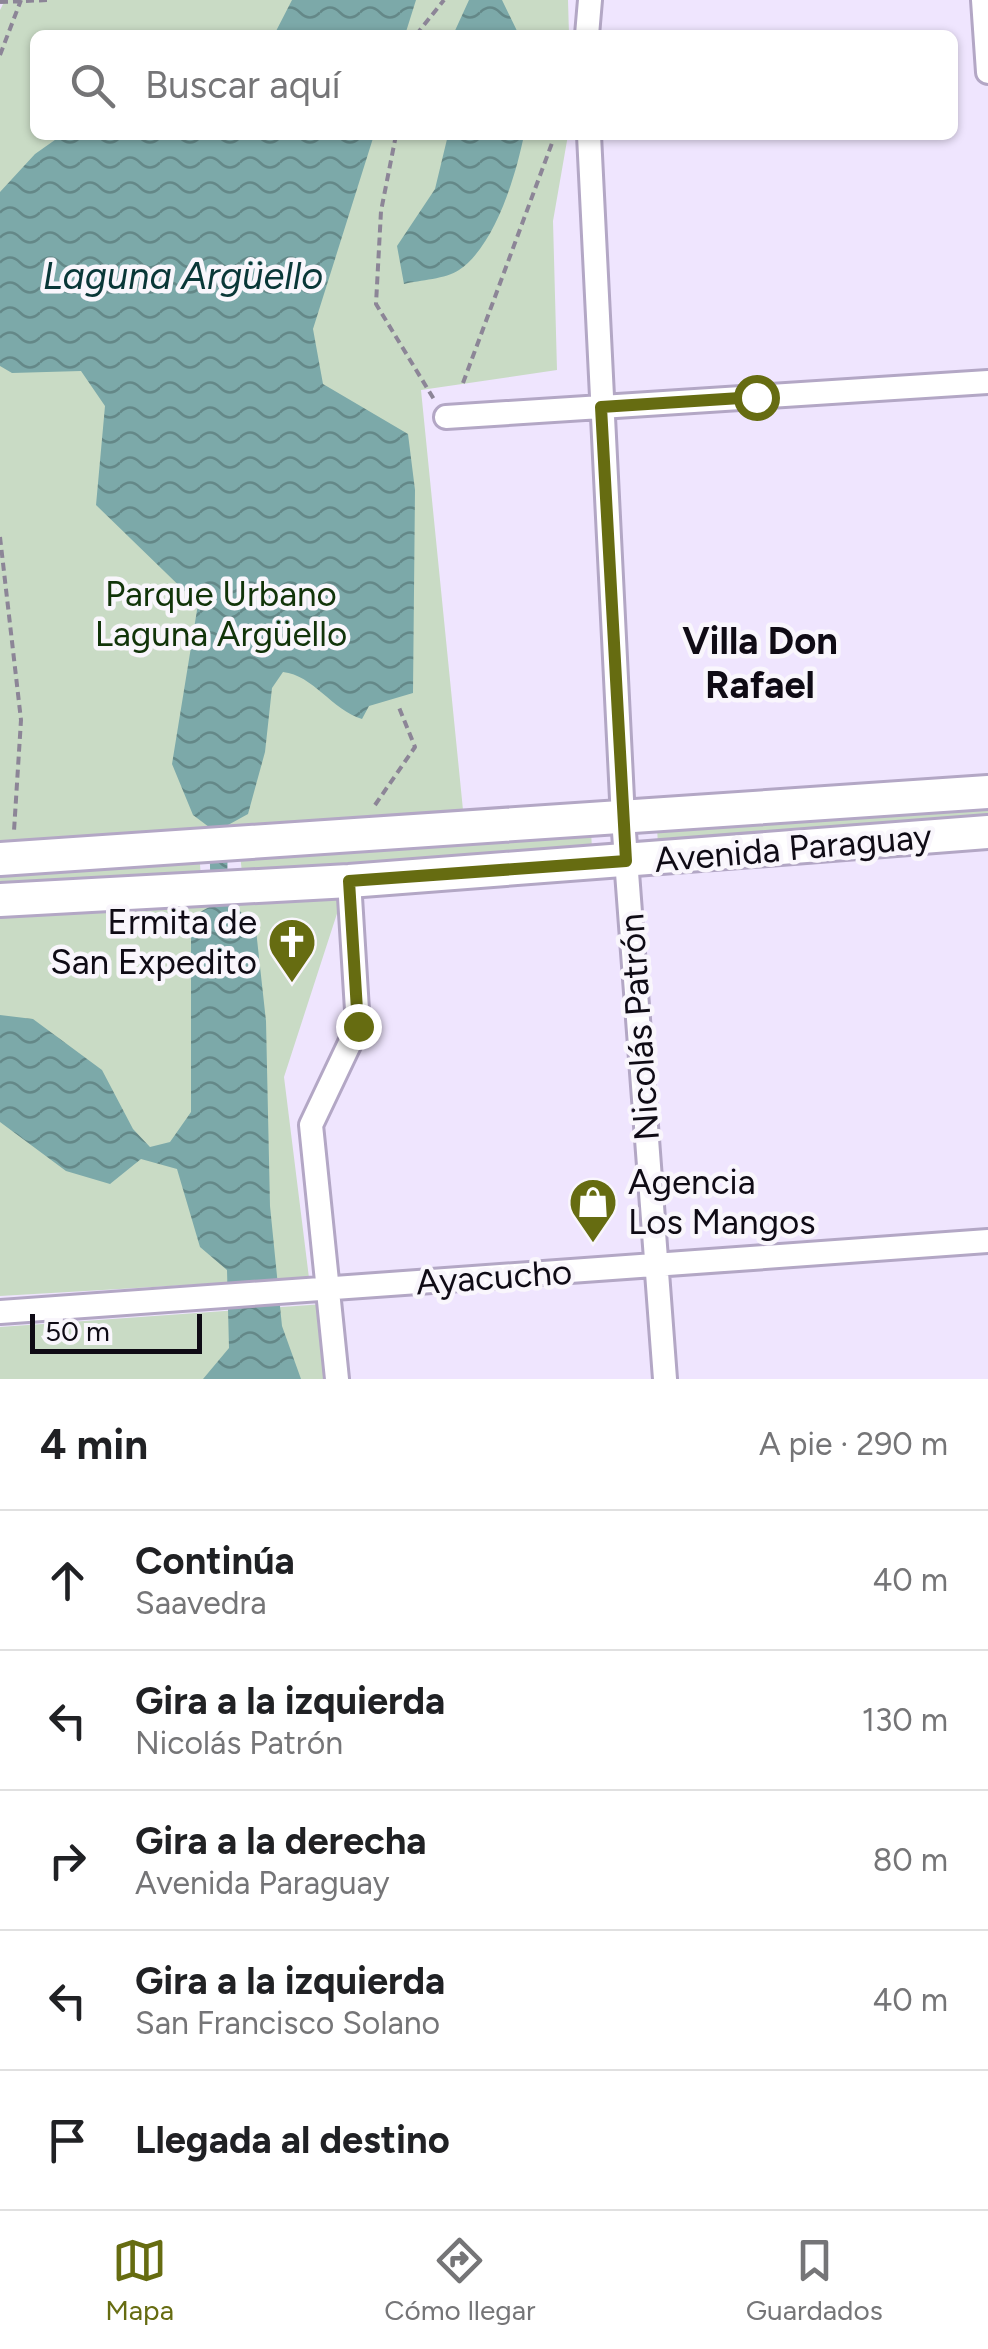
<!DOCTYPE html>
<html lang="es">
<head>
<meta charset="utf-8">
<style>
	:root { --surface:#fff; --page:#f2f2f2; --text:#202124; --muted:#757577; --line:#e0e0e0; --accent:#666c11 }
	body { margin:0; font-family:Figtree,sans-serif; background:var(--page); color:var(--text) }
	.scale { position:absolute; left:30px; bottom:25px; width:172px; box-sizing:border-box; padding-left:10px; border:5px solid #0f0b15; border-top:0; font-size:28px; line-height:35px; white-space:nowrap; color:#0f0b15; -webkit-text-stroke:8px #f9f6fc; paint-order:stroke }
	.stop { position:absolute; width:30px; height:30px; margin:-22px; border:8px solid #666c11; border-radius:50%; background:#fff }
	.stop.end { background:#666c11; border-color:#fff; box-shadow:0 2px 10px #0008 }
	.list { margin:0; padding:0; list-style:none }
	h2 { display:flex; justify-content:space-between; align-items:center; height:130px; margin:0; padding:0 40px; font-size:42px }
	h2 small { font-size:32px; font-weight:400; color:var(--muted) }
	.list li { display:grid; grid-template-columns:65px 1fr auto; gap:30px; align-items:center; box-sizing:border-box; height:140px; padding:0 40px; border-top:2px solid var(--line) }
	.list b { display:block; font-size:38px; white-space:nowrap }
	.list p { margin:0; font-size:32px; white-space:nowrap; color:var(--muted) }
	.list em { font-size:32px; font-style:normal; color:var(--muted) }
	.icon { flex:none; width:55px; height:55px; fill:none; stroke:currentColor; stroke-width:2; stroke-linecap:round; stroke-linejoin:round }
	.map { position:relative; flex:none; width:988px; height:1379px; overflow:hidden }
	.search { position:absolute; background:var(--surface); box-shadow:0 2px 8px #0004; left:30px; right:30px; top:30px; height:110px; display:flex; align-items:center; gap:25px; box-sizing:border-box; padding:0 35px; border-radius:15px; color:var(--muted); font-size:38px }
	.sheet { height:830px; background:var(--surface) }
	nav { display:flex; justify-content:space-around; align-items:center; box-sizing:border-box; height:140px; border-top:2px solid var(--line); background:var(--surface); font-size:28px; color:var(--muted) }
	nav a { display:grid; justify-items:center; gap:5px }
	nav .on { color:var(--accent) }
	.map>svg:first-child { display:block }
	.green { fill:#c9dbc5 }
	.water { fill:url(#water-waves) }
	.lines { fill:none; stroke-linecap:round; stroke-linejoin:round }
	.minor-casing { stroke:#b3a7c5; stroke-width:28 }
	.secondary-casing { stroke:#b3a7c5; stroke-width:38 }
	.path { stroke:#8c8597; stroke-width:4; stroke-dasharray:8 5; stroke-linecap:butt }
	.minor { stroke:#fff; stroke-width:22 }
	.secondary { stroke:#fff; stroke-width:32 }
	.route { stroke:#666c11; stroke-width:12 }
	.labels { text-anchor:middle; dominant-baseline:central; stroke-width:9; stroke-linejoin:round; paint-order:stroke }
	.park-label { font-size:35px; fill:#113409; stroke:#f9f6fc }
	.street-label { font-size:35px; fill:#0f0b15; stroke:#f9f6fc }
	.poi-label { font-size:35px; fill:#0f0b15; stroke:#f9f6fc; text-anchor:end }
	.water-label { font-size:38px; font-style:italic; fill:#093737; stroke:#f9f6fc }
	.neighbourhood-label { font-size:38px; font-weight:bold; fill:#0f0b15; stroke:#f9f6fc }
</style>
</head>
<body>
<div class="map">
<svg width="988" height="1379" viewBox="0 0 988 1379">
	<defs>
		<pattern id="water-waves" width="16" height="10" patternUnits="userSpaceOnUse" patternTransform="scale(2.5)"><rect width="16" height="10" fill="#7ca9a9"/><path d="M0 5q4-4 8 0t8 0" fill="none" stroke="#648888"/></pattern>
	</defs>
	<rect width="100%" height="100%" fill="#efe5fe"/>
	<!-- green -->
	<path class="green" d="M5,0H568L569,35H35V135H568L553,221L557,370L421,390L464,820L0,850V10Z
		M988,805V824L658,846L657,827Z
		M591,830L592,850L242,873L240,854Z
		M200,864L201,879L0,892V876Z
		M344,892L284,1077L309,1278L0,1296V916L154,909Z
		M324,1304L326,1379H0V1327Z"/>
	<!-- water -->
	<path class="water" d="M292,0H416L405,35H274Z
		M469,0H502L519,35H453Z
		M62,135H374L313,329L323,384L408,434L415,490L413,693L369,706L362,719C332,710 313,675 283,672L272,688L265,752L248,814L228,825L227,896L256,930L266,1021L270,1206L282,1326L301,1379H203L229,1348L227,1270L200,1247L177,1169L141,1159L110,1184L66,1171L0,1122V1015L33,1019L102,1070L133,1129L150,1147L170,1142L191,1112V917L211,906L209,827L193,815L172,764L198,604L96,505L105,406L81,371L12,373L0,366V192L35,154Z
		M448,135H524C516,175 495,246 459,270C446,279 420,280 404,284L397,246L435,189Z"/>
	<g class="lines">
		<!-- minor casing -->
		<g class="minor-casing">
			<path id="minor" d="M983,0L988,72
				M587,35L590,0
				M589,135L623,819L665,1379
				M446,417L988,382
				M0,1312L988,1241
				M337,1379L311,1125L358,1026L349,881"/>
		</g>
		<!-- secondary casing -->
		<g class="secondary-casing">
			<path id="secondary" d="M0,859L988,792
				M0,900L349,881L988,832"/>
		</g>
		<!-- path -->
		<path class="path" d="M0,2L49,0
			M416,35L444,0
			M0,55L21,0
			M396,135L381,211L376,304L435,401
			M463,383L555,135
			M0,537L21,720L14,831
			M375,805L415,747L398,705"/>
		<!-- minor -->
		<use href="#minor" class="minor"/>
		<!-- secondary -->
		<use href="#secondary" class="secondary"/>
	</g>
	<g class="lines">
		<!-- route -->
		<path class="route" d="M358,1026L349,881L626,861L601,407L756,397"/>
	</g>
	<!-- icons -->
	<defs>
		<g id="church-pin" transform="scale(2.5)"><path d="M0 17L-7.5 6A9.5 9.5 0 1 1 7.5 6Z" fill="#666c11" stroke="#f9f6fc"/><path d="M-1.2-6h2.4v3.5h3.3v2.4h-3.3V6h-2.4V-.1h-3.3v-2.4h3.3Z" fill="#fff"/></g>
		<g id="shop-pin" transform="scale(2.5)"><path d="M0 17L-7.5 6A9.5 9.5 0 1 1 7.5 6Z" fill="#666c11" stroke="#f9f6fc"/><path d="M-5-2.5h2.3a2.7 3.5 0 0 1 5.4 0H5L5.5 6h-11ZM-1.5-2.5h3a1.5 2.3 0 0 0-3 0Z" fill="#fff"/></g>
	</defs>
	<g fill-rule="evenodd">
		<use href="#church-pin" x="292" y="942"/>
		<use href="#shop-pin" x="593" y="1202"/>
	</g>
	<g class="labels">
		<!-- park labels -->
		<g class="park-label">
			<text x="221" y="594">Parque Urbano<tspan x="221" dy="40">Laguna Argüello</tspan></text>
		</g>
		<!-- street labels -->
		<g class="street-label">
			<text transform="translate(793 848) rotate(-5)">Avenida Paraguay</text>
			<text transform="translate(639 1027) rotate(-94)">Nicolás Patrón</text>
			<text transform="translate(494 1277) rotate(-4)">Ayacucho</text>
		</g>
		<!-- poi labels -->
		<g class="poi-label">
			<text x="257" y="922">Ermita de<tspan x="257" dy="40">San Expedito</tspan></text>
			<text x="628" y="1182" text-anchor="start">Agencia<tspan x="628" dy="40">Los Mangos</tspan></text>
		</g>
		<!-- water labels -->
		<g class="water-label">
			<text x="183" y="276">Laguna Argüello</text>
		</g>
		<!-- neighbourhood labels -->
		<g class="neighbourhood-label">
			<text x="760" y="641">Villa Don<tspan x="760" dy="44">Rafael</tspan></text>
		</g>
	</g>
</svg>
<div class="scale">50 m</div>
<div class="stop" style="left:756px;top:397px"></div>
<div class="stop end" style="left:358px;top:1026px"></div>
<div class="search"><svg class="icon" aria-label="search" viewBox="0 0 24 24"><circle cx="10" cy="10" r="6"/><path d="M15 15l6 6"/></svg>Buscar aquí</div>
</div>
<section class="sheet">
<h2>4 min<small>A pie · 290 m</small></h2>
<ul class="list">
<li><svg class="icon" aria-label="ahead" viewBox="0 0 24 24"><path d="M12 20V5M6 11l6-6 6 6"/></svg><div><b>Continúa</b><p>Saavedra</p></div><em>40 m</em></li>
<li><svg class="icon" aria-label="left" viewBox="0 0 24 24"><path d="M17 20v-9H6M10 6l-5 5 5 5"/></svg><div><b>Gira a la izquierda</b><p>Nicolás Patrón</p></div><em>130 m</em></li>
<li><svg class="icon" aria-label="right" viewBox="0 0 24 24"><path d="M7 20v-9h11M14 6l5 5-5 5"/></svg><div><b>Gira a la derecha</b><p>Avenida Paraguay</p></div><em>80 m</em></li>
<li><svg class="icon" aria-label="left" viewBox="0 0 24 24"><path d="M17 20v-9H6M10 6l-5 5 5 5"/></svg><div><b>Gira a la izquierda</b><p>San Francisco Solano</p></div><em>40 m</em></li>
<li><svg class="icon" aria-label="arrive" viewBox="0 0 24 24"><path d="M6 21V4h12l-3 4 3 4H6"/></svg><div><b>Llegada al destino</b></div></li>
</ul>
</section>
<nav>
<a class="on"><svg class="icon" aria-label="map" viewBox="0 0 24 24"><path d="M3 6l6-2 6 2 6-2v14l-6 2-6-2-6 2zM9 4v14M15 6v14"/></svg>Mapa</a>
<a><svg class="icon" aria-label="directions" viewBox="0 0 24 24"><path d="M12 3l9 9-9 9-9-9zM9 14v-3h6M13 9l2 2-2 2"/></svg>Cómo llegar</a>
<a><svg class="icon" aria-label="saved" viewBox="0 0 24 24"><path d="M7 4h10v16l-5-4-5 4z"/></svg>Guardados</a>
</nav>
</body>
</html>
